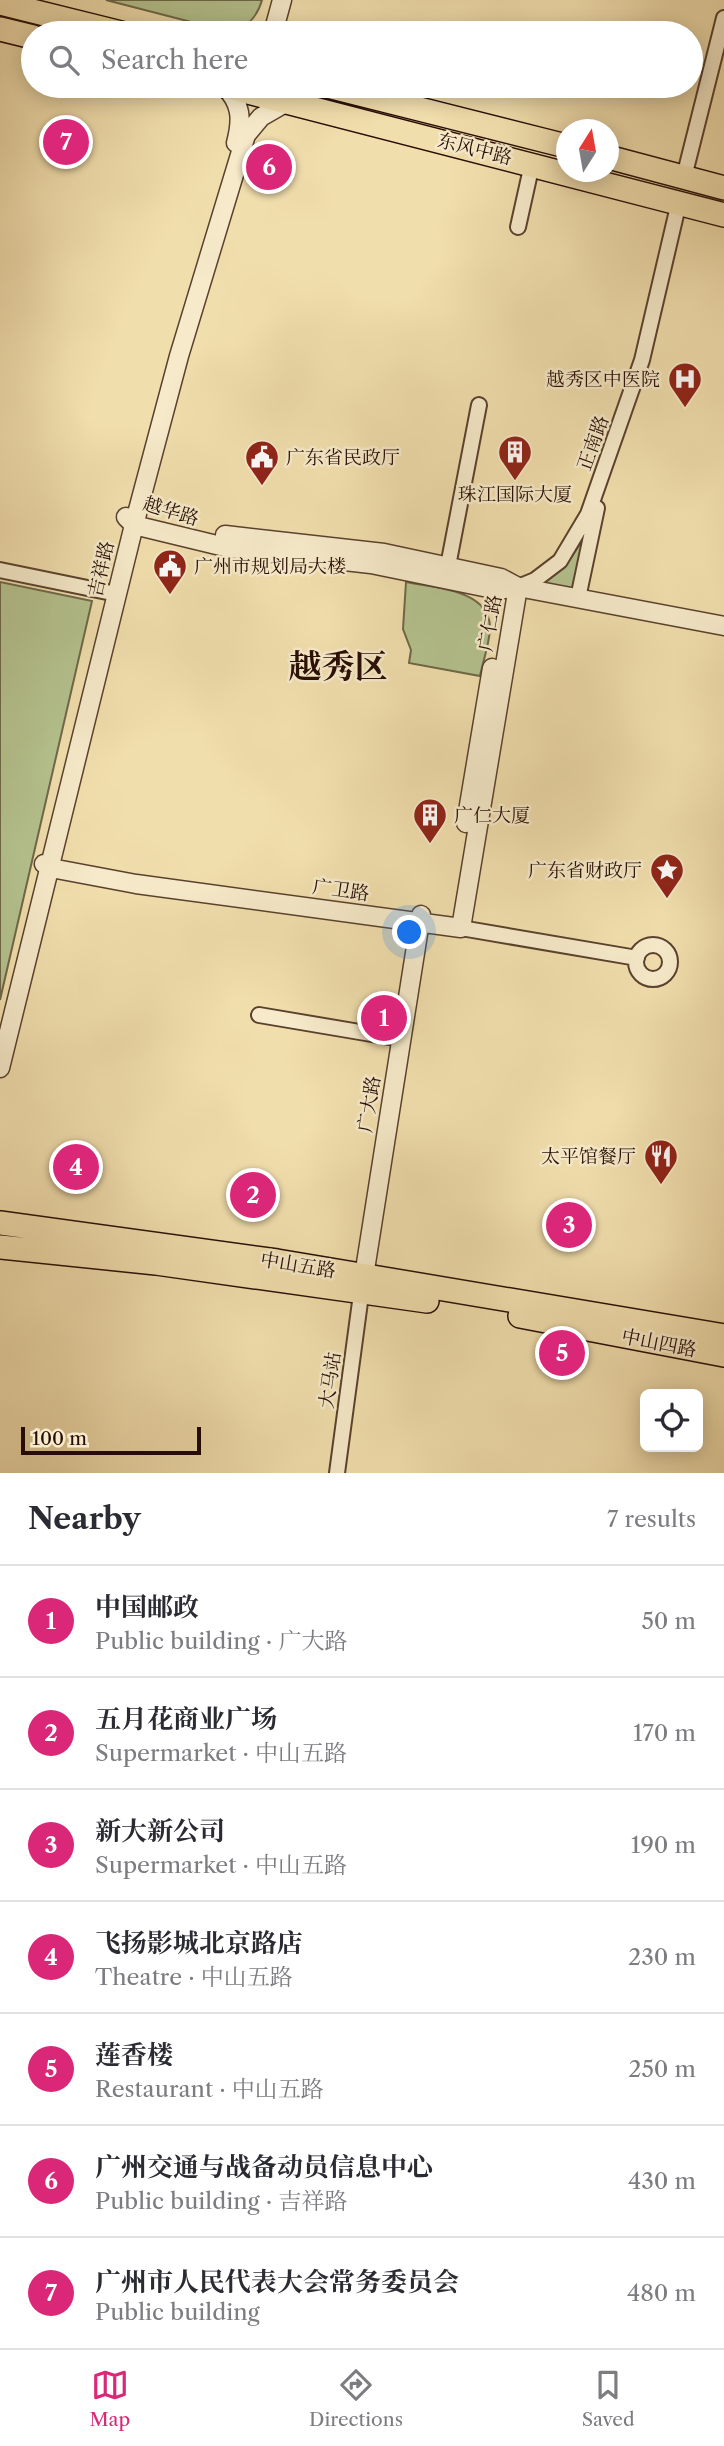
<!DOCTYPE html>
<html lang="en">
<head>
<meta charset="utf-8">
<style>
	:root { --surface:#fff; --page:#f2f2f3; --text:#2b2b33; --muted:#7c7c81; --line:#e1e1e2; --accent:#db2777 }
	body { margin:0; font-family:"Libre Caslon Text","Noto Serif SC",serif; background:var(--page); color:var(--text) }
	.controls { position:absolute; right:21px; bottom:21px; display:grid; overflow:hidden; border-radius:10px; box-shadow:0 4px 18px #0003 }
	.controls button { width:63px; height:63px; display:grid; place-items:center; padding:0; border:0; border-bottom:2px solid var(--line); background:var(--surface); color:var(--text); font:35px sans-serif }
	.compass { position:absolute; left:556px; top:119px; width:63px; height:63px; border-radius:50%; background:var(--surface); box-shadow:0 4px 18px #0003; rotate:11deg }
	.scale { position:absolute; left:21px; bottom:18px; width:180px; box-sizing:border-box; padding-left:7px; border:4px solid #280d04; border-top:0; font-size:19px; line-height:24px; white-space:nowrap; color:#280d04; -webkit-text-stroke:5px #f6eaca; paint-order:stroke }
	.you { position:absolute; left:410px; top:933px; width:24px; height:24px; margin:-18px; border:5px solid #fff; border-radius:50%; background:#1a73e8; box-shadow:0 0 0 10px #1a73e833 }
	.badge { display:grid; place-items:center; width:46px; height:46px; border-radius:50%; background:var(--accent); color:#fff; font-size:23px; font-weight:700 }
	.pin { position:absolute; translate:-50% -50%; border:4px solid #fff; box-shadow:0 2px 7px #0006 }
	.list { margin:0; padding:0; list-style:none }
	h2 { display:flex; justify-content:space-between; align-items:center; height:91px; margin:0; padding:0 28px; font-size:30px }
	h2 small { font-size:23px; font-weight:400; color:var(--muted) }
	.list li { display:grid; grid-template-columns:46px 1fr auto; gap:21px; align-items:center; box-sizing:border-box; height:112px; padding:0 28px; border-top:2px solid var(--line) }
	.list b { display:block; font-size:26px; white-space:nowrap }
	.list p { margin:0; font-size:23px; white-space:nowrap; color:var(--muted) }
	.list em { font-size:23px; font-style:normal; color:var(--muted) }
	.icon { flex:none; width:38px; height:38px; fill:none; stroke:currentColor; stroke-width:2; stroke-linecap:round; stroke-linejoin:round }
	.map { position:relative; flex:none; width:724px; height:1473px; overflow:hidden }
	.search { position:absolute; background:var(--surface); box-shadow:0 4px 18px #0003; left:21px; right:21px; top:21px; height:77px; display:flex; align-items:center; gap:18px; box-sizing:border-box; padding:0 24px; border-radius:38px; color:var(--muted); font-size:26px }
	.sheet { height:875px; background:var(--surface) }
	nav { display:flex; justify-content:space-around; align-items:center; box-sizing:border-box; height:98px; border-top:2px solid var(--line); background:var(--surface); font-size:19px; color:var(--muted) }
	nav a { display:grid; justify-items:center; gap:4px }
	nav .on { color:var(--accent) }
	.map>svg:first-child { display:block }
	.green { fill:#b4c28e; stroke:#6e6849; stroke-width:2 }
	.lines { fill:none; stroke-linecap:round; stroke-linejoin:round }
	.minor-casing { stroke:#5a412e; stroke-width:18 }
	.tertiary-casing { stroke:#5a412e; stroke-width:21 }
	.primary-casing { stroke:#280d04; stroke-width:26 }
	.trunk-casing { stroke:#280d04; stroke-width:26 }
	.minor { stroke:#f6eaca; stroke-width:14 }
	.tertiary { stroke:#f6eaca; stroke-width:18 }
	.primary { stroke:#f1dead; stroke-width:23 }
	.trunk { stroke:#f1dead; stroke-width:23 }
	.labels { text-anchor:middle; dominant-baseline:central; stroke-width:5; stroke-linejoin:round; paint-order:stroke }
	.street-label { font-size:19px; fill:#280d04; stroke:#f6eaca }
	.poi-label { font-size:19px; fill:#280d04; stroke:#f6eaca; text-anchor:end }
	.town-label { font-size:33px; font-weight:bold; fill:#280d04; stroke:#f6eaca }
</style>
</head>
<body>
<div class="map">
<svg width="724" height="1473" viewBox="0 0 724 1473">
	<rect width="100%" height="100%" fill="#f1dead"/>
	<filter id="stains"><feTurbulence type="fractalNoise" baseFrequency=".00286" numOctaves="4"/><feColorMatrix values="0 0 0 0 .2 0 0 0 0 .09 0 0 0 0 .02 0 0 0 .5 -.17"/></filter>
	<radialGradient id="worn" r=".72"><stop offset=".6" stop-color="#630" stop-opacity="0"/><stop offset="1" stop-color="#630" stop-opacity=".3"/></radialGradient>
	<!-- green -->
	<path class="green" d="M106,0H262C257,18 245,30 226,31Z
		M586,535L574,589L541,583L566,565Z
		M0,582L92,601L0,1000Z
		M406,582C434,588 489,589 490,627C490,642 483,661 480,676L409,663L411,650L403,629Z"/>
	<g class="lines">
		<!-- minor casing -->
		<g class="minor-casing">
			<path id="minor" d="M684,177L724,18
				M518,227L532,164
				M448,566L479,405
				M0,570L107,592
				M518,587L535,580L560,561L588,514L642,360L679,202
				M578,598L597,508
				M461,928L637,958
				M636 962a17 17 0 1 1 34 0a17 17 0 1 1-34 0Z
				M259,1015L401,1039
				M337,1473L362,1287"/>
		</g>
		<!-- tertiary casing -->
		<g class="tertiary-casing">
			<path id="tertiary" d="M273,33L282,0
				M224,86C242,103 242,120 236,143
				M126,517L134,525L229,548L371,564L498,590L518,587L724,626
				M225,535L384,553L501,578L518,587
				M466,823L492,668
				M44,864L51,868L136,884L461,928L518,587
				M0,1068L134,525L179,356L246,135L261,117L287,102
				M364,1276L421,915"/>
		</g>
		<!-- primary casing -->
		<g class="primary-casing">
			<path id="primary" d="M0,1223L277,1261L724,1336
				M0,1247L156,1263L427,1301
				M520,1316L724,1355"/>
		</g>
		<!-- trunk casing -->
		<g class="trunk-casing">
			<path id="trunk" d="M0,3L121,33
				M0,29L33,37
				M225,86L724,215
				M328,86L566,146
				M608,157L724,188"/>
		</g>
		<!-- minor -->
		<use href="#minor" class="minor"/>
		<!-- tertiary -->
		<use href="#tertiary" class="tertiary"/>
		<!-- primary -->
		<use href="#primary" class="primary"/>
		<!-- trunk -->
		<use href="#trunk" class="trunk"/>
	</g>
	<!-- icons -->
	<defs>
		<g id="hospital-pin" transform="scale(1.75)"><path d="M0 17L-7.5 6A9.5 9.5 0 1 1 7.5 6Z" fill="#8f2418" stroke="#f6eaca"/><path d="M-5-5h3v3.5h4V-5h3V5h-3V1.5h-4V5h-3Z" fill="#fff"/></g>
		<g id="building-pin" transform="scale(1.75)"><path d="M0 17L-7.5 6A9.5 9.5 0 1 1 7.5 6Z" fill="#8f2418" stroke="#f6eaca"/><path d="M-4-6H4V6H1V3H-1V6H-4ZM-2.5-4.3h1.7v1.8h-1.7ZM.8-4.3h1.7v1.8H.8ZM-2.5-1h1.7V.8h-1.7ZM.8-1h1.7V.8H.8Z" fill="#fff"/></g>
		<g id="civic-pin" transform="scale(1.75)"><path d="M0 17L-7.5 6A9.5 9.5 0 1 1 7.5 6Z" fill="#8f2418" stroke="#f6eaca"/><path d="M-.6-6.5H3V-4.5H.6V-3L4-1V1h2V6H-6V1h2V-1L-.6-3ZM-1.2 2.5V6h2.4V2.5Z" fill="#fff"/></g>
		<g id="sight-pin" transform="scale(1.75)"><path d="M0 17L-7.5 6A9.5 9.5 0 1 1 7.5 6Z" fill="#8f2418" stroke="#f6eaca"/><path d="M0-6L1.8-2.2L6-1.7L2.9 1.2L3.7 5.4L0 3.3L-3.7 5.4L-2.9 1.2L-6-1.7L-1.8-2.2Z" fill="#fff"/></g>
		<g id="restaurant-pin" transform="scale(1.75)"><path d="M0 17L-7.5 6A9.5 9.5 0 1 1 7.5 6Z" fill="#8f2418" stroke="#f6eaca"/><path d="M-5-6h1v4h1v-4h1v4h1v-4h1v5L-1.5 .5V6h-2V.5L-5-1ZM5-6V6H3V1.5H1.5Q1.5-4 5-6Z" fill="#fff"/></g>
	</defs>
	<g fill-rule="evenodd">
		<use href="#hospital-pin" x="685" y="379"/>
		<use href="#building-pin" x="515" y="452"/>
		<use href="#civic-pin" x="262" y="457"/>
		<use href="#civic-pin" x="170" y="566"/>
		<use href="#building-pin" x="430" y="815"/>
		<use href="#sight-pin" x="667" y="870"/>
		<use href="#restaurant-pin" x="661" y="1156"/>
	</g>
	<g class="labels">
		<!-- street labels -->
		<g class="street-label">
			<text transform="translate(475 149) rotate(14)">东风中路</text>
			<text transform="translate(593 443) rotate(-70)">正南路</text>
			<text transform="translate(171 511) rotate(17)">越华路</text>
			<text transform="translate(101 569) rotate(-77)">吉祥路</text>
			<text transform="translate(490 623) rotate(-80)">广仁路</text>
			<text transform="translate(341 890) rotate(8)">广卫路</text>
			<text transform="translate(369 1104) rotate(-81)">广大路</text>
			<text transform="translate(298 1265) rotate(9)">中山五路</text>
			<text transform="translate(659 1343) rotate(11)">中山四路</text>
			<text transform="translate(330 1380) rotate(-82)">大马站</text>
		</g>
		<!-- poi labels -->
		<g class="poi-label">
			<text x="660" y="379">越秀区中医院</text>
			<text x="286" y="457" text-anchor="start">广东省民政厅</text>
			<text x="515" y="494" text-anchor="middle">珠江国际大厦</text>
			<text x="194" y="566" text-anchor="start">广州市规划局大楼</text>
			<text x="454" y="815" text-anchor="start">广仁大厦</text>
			<text x="642" y="870">广东省财政厅</text>
			<text x="636" y="1156">太平馆餐厅</text>
		</g>
		<!-- town labels -->
		<g class="town-label">
			<text x="338" y="666">越秀区</text>
		</g>
	</g>
	<rect width="100%" height="100%" filter="url(#stains)"/>
	<rect width="100%" height="100%" fill="url(#worn)"/>
</svg>
<div class="controls">
<button><svg class="icon" aria-label="locate" viewBox="0 0 24 24"><circle cx="12" cy="12" r="6"/><path d="M12 2v4M12 18v4M2 12h4M18 12h4"/></svg></button>
</div>
<svg class="compass" viewBox="-18 -18 36 36"><path d="M0-13l5 13h-10z" fill="#e53935"/><path d="M0 13l5-13h-10z" fill="#7c7c81"/></svg>
<div class="scale">100 m</div>
<div class="you"></div>
<div class="pin badge" style="left:384px;top:1018px">1</div>
<div class="pin badge" style="left:253px;top:1195px">2</div>
<div class="pin badge" style="left:569px;top:1225px">3</div>
<div class="pin badge" style="left:76px;top:1167px">4</div>
<div class="pin badge" style="left:562px;top:1353px">5</div>
<div class="pin badge" style="left:269px;top:167px">6</div>
<div class="pin badge" style="left:66px;top:142px">7</div>
<div class="search"><svg class="icon" aria-label="search" viewBox="0 0 24 24"><circle cx="10" cy="10" r="6"/><path d="M15 15l6 6"/></svg>Search here</div>
</div>
<section class="sheet">
<h2>Nearby<small>7 results</small></h2>
<ul class="list">
<li><span class="badge">1</span><div><b>中国邮政</b><p>Public building · 广大路</p></div><em>50 m</em></li>
<li><span class="badge">2</span><div><b>五月花商业广场</b><p>Supermarket · 中山五路</p></div><em>170 m</em></li>
<li><span class="badge">3</span><div><b>新大新公司</b><p>Supermarket · 中山五路</p></div><em>190 m</em></li>
<li><span class="badge">4</span><div><b>飞扬影城北京路店</b><p>Theatre · 中山五路</p></div><em>230 m</em></li>
<li><span class="badge">5</span><div><b>莲香楼</b><p>Restaurant · 中山五路</p></div><em>250 m</em></li>
<li><span class="badge">6</span><div><b>广州交通与战备动员信息中心</b><p>Public building · 吉祥路</p></div><em>430 m</em></li>
<li><span class="badge">7</span><div><b>广州市人民代表大会常务委员会</b><p>Public building</p></div><em>480 m</em></li>
</ul>
</section>
<nav>
<a class="on"><svg class="icon" aria-label="map" viewBox="0 0 24 24"><path d="M3 6l6-2 6 2 6-2v14l-6 2-6-2-6 2zM9 4v14M15 6v14"/></svg>Map</a>
<a><svg class="icon" aria-label="directions" viewBox="0 0 24 24"><path d="M12 3l9 9-9 9-9-9zM9 14v-3h6M13 9l2 2-2 2"/></svg>Directions</a>
<a><svg class="icon" aria-label="saved" viewBox="0 0 24 24"><path d="M7 4h10v16l-5-4-5 4z"/></svg>Saved</a>
</nav>
</body>
</html>
